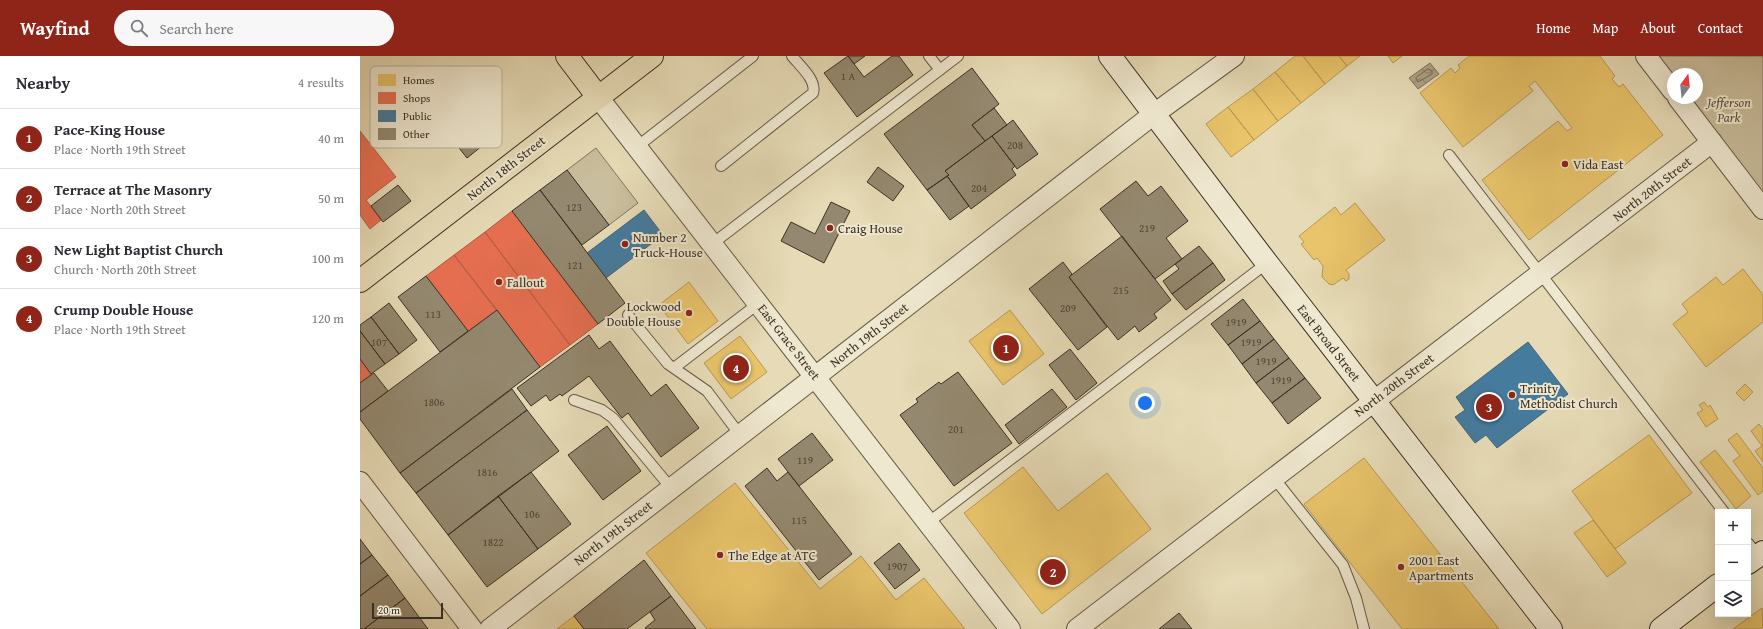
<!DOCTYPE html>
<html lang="en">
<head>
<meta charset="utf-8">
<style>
	:root { --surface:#fff; --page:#f7f7f7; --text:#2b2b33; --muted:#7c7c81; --line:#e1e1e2; --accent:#8f2418 }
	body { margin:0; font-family:"Gentium Book Plus",serif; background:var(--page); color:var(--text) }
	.controls { position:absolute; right:12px; bottom:12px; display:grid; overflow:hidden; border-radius:0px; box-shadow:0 4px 16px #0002 }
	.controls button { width:36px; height:36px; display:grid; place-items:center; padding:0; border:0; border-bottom:1px solid var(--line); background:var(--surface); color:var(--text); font:20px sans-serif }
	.compass { position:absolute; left:1307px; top:12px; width:36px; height:36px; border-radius:50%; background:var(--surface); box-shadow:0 4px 16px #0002; rotate:15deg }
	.scale { position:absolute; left:12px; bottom:10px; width:71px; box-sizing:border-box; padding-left:4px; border:2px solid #3c3024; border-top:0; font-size:11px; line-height:14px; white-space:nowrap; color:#3c3024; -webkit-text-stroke:3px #efe8d0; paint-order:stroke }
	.you { position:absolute; left:785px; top:347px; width:14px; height:14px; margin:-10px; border:3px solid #fff; border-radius:50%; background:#1a73e8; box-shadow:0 0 0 6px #1a73e833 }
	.badge { display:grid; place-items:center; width:26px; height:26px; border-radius:50%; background:var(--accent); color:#fff; font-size:13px; font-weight:700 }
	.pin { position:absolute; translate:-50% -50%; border:2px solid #fff; box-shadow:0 1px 4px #0006 }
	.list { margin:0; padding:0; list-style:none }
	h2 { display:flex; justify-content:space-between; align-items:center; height:52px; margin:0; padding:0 16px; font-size:17px }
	h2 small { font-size:13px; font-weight:400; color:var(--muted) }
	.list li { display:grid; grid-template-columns:26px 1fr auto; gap:12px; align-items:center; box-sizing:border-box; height:60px; padding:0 16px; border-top:1px solid var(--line) }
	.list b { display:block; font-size:15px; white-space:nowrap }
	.list p { margin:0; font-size:13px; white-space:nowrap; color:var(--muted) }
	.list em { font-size:13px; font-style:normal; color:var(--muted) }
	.icon { flex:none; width:22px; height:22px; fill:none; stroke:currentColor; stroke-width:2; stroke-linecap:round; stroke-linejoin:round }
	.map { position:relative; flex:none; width:1403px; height:573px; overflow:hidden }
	header { display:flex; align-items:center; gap:24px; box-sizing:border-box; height:56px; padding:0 20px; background:var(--accent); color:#fff }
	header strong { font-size:19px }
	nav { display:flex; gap:22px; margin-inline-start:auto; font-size:14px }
	.search { width:280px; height:36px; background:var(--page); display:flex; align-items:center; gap:10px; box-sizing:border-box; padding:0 14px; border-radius:22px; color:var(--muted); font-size:15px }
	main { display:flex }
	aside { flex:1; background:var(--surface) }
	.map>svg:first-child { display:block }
	.park { fill:#c9be9d; stroke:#827760 }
	.water { fill:url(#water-waves); stroke:#7f745e }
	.homes { fill:#e9c46a; stroke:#b59855 }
	.shops { fill:#e76f51; stroke:#b45c44 }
	.public { fill:#457b9d; stroke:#426479 }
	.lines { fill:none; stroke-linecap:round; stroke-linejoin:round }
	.shore { stroke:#746854; stroke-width:1 }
	.building { fill:#948970; stroke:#3c3024 }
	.lane-casing { stroke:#665b48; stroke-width:12 }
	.street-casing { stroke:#665b48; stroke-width:22 }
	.secondary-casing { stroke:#3c3024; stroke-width:24 }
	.primary-casing { stroke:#3c3024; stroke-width:24 }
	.lane { stroke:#efe8d0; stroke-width:10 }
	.street { stroke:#efe8d0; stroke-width:20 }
	.secondary { stroke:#efe8d0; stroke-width:22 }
	.primary { stroke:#e6dbb6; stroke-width:22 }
	.poi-dot { fill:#8f2418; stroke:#efe8d0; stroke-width:1.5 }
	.labels { text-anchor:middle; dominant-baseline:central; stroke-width:4; stroke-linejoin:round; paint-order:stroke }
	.number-label { font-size:11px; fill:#524637 }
	.park-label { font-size:13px; font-style:italic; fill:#584c3c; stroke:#efe8d0 }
	.poi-label { font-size:13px; fill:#3c3024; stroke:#efe8d0; text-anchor:start }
	.street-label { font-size:13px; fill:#3c3024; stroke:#efe8d0 }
	.key { fill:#efe8d0; stroke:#b9b19c; stroke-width:1 }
	.key-label { font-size:11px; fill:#3c3024 }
</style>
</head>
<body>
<header>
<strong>Wayfind</strong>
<div class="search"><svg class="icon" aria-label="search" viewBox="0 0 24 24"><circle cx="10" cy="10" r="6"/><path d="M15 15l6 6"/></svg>Search here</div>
<nav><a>Home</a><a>Map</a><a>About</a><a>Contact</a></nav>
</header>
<main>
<aside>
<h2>Nearby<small>4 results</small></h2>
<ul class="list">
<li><span class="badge">1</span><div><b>Pace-King House</b><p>Place · North 19th Street</p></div><em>40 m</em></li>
<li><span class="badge">2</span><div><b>Terrace at The Masonry</b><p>Place · North 20th Street</p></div><em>50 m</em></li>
<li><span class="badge">3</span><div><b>New Light Baptist Church</b><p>Church · North 20th Street</p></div><em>100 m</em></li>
<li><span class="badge">4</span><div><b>Crump Double House</b><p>Place · North 19th Street</p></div><em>120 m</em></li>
</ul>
</aside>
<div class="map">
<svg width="1403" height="573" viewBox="0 0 1403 573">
	<defs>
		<pattern id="water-waves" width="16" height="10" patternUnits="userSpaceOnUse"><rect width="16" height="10" fill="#aca184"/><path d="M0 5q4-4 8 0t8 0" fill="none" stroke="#8d846c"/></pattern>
	</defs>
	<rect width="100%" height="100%" fill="#e6dbb6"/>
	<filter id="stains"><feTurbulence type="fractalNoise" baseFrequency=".005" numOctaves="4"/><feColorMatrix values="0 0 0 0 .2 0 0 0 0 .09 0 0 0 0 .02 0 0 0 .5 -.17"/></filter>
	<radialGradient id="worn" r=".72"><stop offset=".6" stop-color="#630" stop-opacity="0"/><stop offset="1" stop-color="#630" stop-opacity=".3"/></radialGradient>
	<!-- park -->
	<path class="park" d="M1286,0H1403V153L1318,42H1337V18H1313V35Z
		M236,92L278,147L249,169L207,114Z"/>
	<!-- water -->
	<path class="water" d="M1070,7L1079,18L1058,33L1049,22Z"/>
	<!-- homes -->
	<path class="homes" d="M935,0H943L965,28L941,47L915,16Z
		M943,0H979L987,10L965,28Z
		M979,0H1000L987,10Z
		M1028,0H1042L1033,7Z
		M1109,0H1240L1255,20L1252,23L1259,31L1263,28L1303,79L1169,184L1122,124L1198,65L1207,75L1212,72L1175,25L1169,30L1173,35L1103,91L1060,37L1091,12L1095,17L1100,12L1098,9Z
		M915,16L941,47L918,65L893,33Z
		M893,33L918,65L894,84L868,51Z
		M868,51L894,84L871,101L846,68Z
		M995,147L1025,184L986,214L989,218V223L986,225L983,222L973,229L969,228L962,221L963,210L957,202L954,204L941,188L944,186L939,180L975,151L981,159Z
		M1383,213L1403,239V266L1346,311L1313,268L1328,256L1322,248L1356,221L1363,229Z
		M329,226L358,265L328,288L299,249Z
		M650,254L684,298L643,329L609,285Z
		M380,280L407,316L371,343L344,307Z
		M1385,328L1393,336L1384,345L1376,337Z
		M1344,346L1348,351L1350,349L1358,363L1346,371L1337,357L1343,354L1339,349Z
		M1399,368L1403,373V406L1395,395L1402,390L1391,375Z
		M1377,377L1403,412V435L1398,439L1373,405L1380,400L1368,384Z
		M1289,379L1332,437L1255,493L1212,435Z
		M1355,394L1391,440L1376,453L1340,406Z
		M1004,402L1139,573H1042L944,448Z
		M663,411L698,455L747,417L791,473L682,558L604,457Z
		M375,427L460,533L501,500L536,544L564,522L605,573H347L286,497Z
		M1233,464L1266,507L1247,521L1214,477Z
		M1402,552L1403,571L1401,573H1373Z
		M214,560L224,573H197Z"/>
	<!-- shops -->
	<path class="shops" d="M0,75L36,121L6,144L21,164L10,173L0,159Z
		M152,155L238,268L210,289L125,176Z
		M125,176L210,289L180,311L94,199Z
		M94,199L137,254L108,275L66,220Z
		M0,303L11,318L0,327Z"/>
	<!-- public -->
	<path class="public" d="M284,154L303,179L246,222L227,197Z
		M1168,286L1208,338L1137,392L1126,379L1115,387L1095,361L1105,354L1096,341Z"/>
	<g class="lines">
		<!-- shore -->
		<path class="shore" d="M1068,13L1072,15V18L1058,26L1056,22Z"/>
	</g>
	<!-- building -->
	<path class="building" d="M488,0H505L494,8Z
		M488,0L504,21L532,0H539L553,19L497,61L464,17Z
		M612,12L639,48L612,69L625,85L585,115L589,119L567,134L524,78Z
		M95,25L137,78L107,102L65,49Z
		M634,52L647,69L625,85L612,69Z
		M653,64L678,98L657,113L632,80Z
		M632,80L655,110L652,113L656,119L611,153L587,120L589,119L585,115Z
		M518,111L544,130L533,145L507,126Z
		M207,114L249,169L222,189L180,134Z
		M587,120L609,150L590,164L567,134Z
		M776,125L788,140L801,130L828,165L806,182L822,203L795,223L740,153Z
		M38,129L51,145L23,166L11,150Z
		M180,134L265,247L238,268L152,155Z
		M471,146L490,155L464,207L421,185L431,166L455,178Z
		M762,180L811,244L794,258L797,262L779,276L775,270L758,284L709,221Z
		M839,190L853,207L812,238L803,225L819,213L815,208Z
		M703,206L712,218L709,221L747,271L718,294L669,233Z
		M853,207L865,224L826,254L812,238Z
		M66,220L108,275L80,296L38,241Z
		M883,243L900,265L868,289L851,268Z
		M29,247L57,284L39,298L11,261Z
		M137,254L180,311L40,417L0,363V356Z
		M11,261L39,298L25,308L0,275V269Z
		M900,265L914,283L882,308L868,289Z
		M0,275L25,308L11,318L0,303Z
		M229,279L239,293L250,285L291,340L306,328L339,372L301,401L268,357L262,362L229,320L202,340L200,338L190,345L186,339L171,350L157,332Z
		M914,283L929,302L896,327L882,308Z
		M710,293L737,327L716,344L689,309Z
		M929,302L945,322L912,347L896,327Z
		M598,316L652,387L594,430L540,359L558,346L556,343L579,326L581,328Z
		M14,317L28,335L0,356V327Z
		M945,322L961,342L928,368L912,347Z
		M152,333L167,354L56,437L40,417Z
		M692,333L707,351L659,388L645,369Z
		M167,354L199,395L88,479L56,437Z
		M247,370L281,415L243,444L208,399Z
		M452,377L473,404L439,430L418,403Z
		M407,412L417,425L428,416L492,498L459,524L385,430Z
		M171,416L211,468L178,493L138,440Z
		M138,440L178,493L127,531L88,479Z
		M0,483L12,499L0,508Z
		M539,487L560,514L535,533L514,507Z
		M12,499L28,519L0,540V508Z
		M284,504L311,540L267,573H224L214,560Z
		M28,519L45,542L4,573H0V540Z
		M311,540L336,573H286L285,572L295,564L290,556Z
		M45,542L68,573H4Z
		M819,557L832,573H799Z"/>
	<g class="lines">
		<!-- lane casing -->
		<g class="lane-casing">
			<path id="lane" d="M569,0L580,14
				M278,90L393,0
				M1089,99L1364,456
				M361,110L453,37C457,24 439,9 432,0
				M352,188L598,0
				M268,259L308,308L347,335L380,379
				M314,312L399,247
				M214,344L242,354L253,362L311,432
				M914,422L983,509L996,542L1004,573
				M569,466L907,207
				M1388,487L1399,501"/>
		</g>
		<!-- street casing -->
		<g class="street-casing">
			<path id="street" d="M1286,0L1313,35
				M238,41L650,573
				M1318,42L1403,153
				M0,426L112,573
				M130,573L794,58L874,0
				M717,573L1352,86"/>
		</g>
		<!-- secondary casing -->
		<g class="secondary-casing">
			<path id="secondary" d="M750,0L907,207L1191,573
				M1388,507L1403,496
				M1301,573L1358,529"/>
		</g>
		<!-- primary casing -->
		<g class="primary-casing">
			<path id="primary" d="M207,0L238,41
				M0,225L292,0"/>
		</g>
		<!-- lane -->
		<use href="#lane" class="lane"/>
		<!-- street -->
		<use href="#street" class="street"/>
		<!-- secondary -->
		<use href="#secondary" class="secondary"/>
		<!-- primary -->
		<use href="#primary" class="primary"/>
	</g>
	<!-- markers -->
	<g class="poi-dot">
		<circle cx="1205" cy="108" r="4"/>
		<circle cx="470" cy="172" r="4"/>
		<circle cx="265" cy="188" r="4"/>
		<circle cx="139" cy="226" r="4"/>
		<circle cx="329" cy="257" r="4"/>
		<circle cx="1152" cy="339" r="4"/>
		<circle cx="360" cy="499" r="4"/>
		<circle cx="1041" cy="511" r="4"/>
	</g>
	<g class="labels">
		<!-- number labels -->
		<g class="number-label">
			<text x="488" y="20">1 A</text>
			<text x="655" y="89">208</text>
			<text x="619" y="132">204</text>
			<text x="214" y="151">123</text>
			<text x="787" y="172">219</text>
			<text x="215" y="209">121</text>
			<text x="761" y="234">215</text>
			<text x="708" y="252">209</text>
			<text x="73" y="258">113</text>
			<text x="876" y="266">1919</text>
			<text x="19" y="286">107</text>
			<text x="891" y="286">1919</text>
			<text x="906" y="305">1919</text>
			<text x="921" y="324">1919</text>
			<text x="74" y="346">1806</text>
			<text x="596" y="373">201</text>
			<text x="445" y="404">119</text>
			<text x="127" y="416">1816</text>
			<text x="172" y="458">106</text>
			<text x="439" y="464">115</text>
			<text x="133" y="486">1822</text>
			<text x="537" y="510">1907</text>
		</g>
		<!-- park labels -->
		<g class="park-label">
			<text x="1369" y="46">Jefferson<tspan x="1369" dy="15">Park</tspan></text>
		</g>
		<!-- poi labels -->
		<g class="poi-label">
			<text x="1213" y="108">Vida East</text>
			<text x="478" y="172">Craig House</text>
			<text x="273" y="181">Number 2<tspan x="273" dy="15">Truck-House</tspan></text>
			<text x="147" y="226">Fallout</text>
			<text x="321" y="250" text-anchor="end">Lockwood<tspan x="321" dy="15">Double House</tspan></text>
			<text x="1160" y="332">Trinity<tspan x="1160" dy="15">Methodist Church</tspan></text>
			<text x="368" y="499">The Edge at ATC</text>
			<text x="1049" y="504">2001 East<tspan x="1049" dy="15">Apartments</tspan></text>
		</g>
		<!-- street labels -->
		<g class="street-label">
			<text transform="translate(146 112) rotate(-38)">North 18th Street</text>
			<text transform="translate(1292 133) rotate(-38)">North 20th Street</text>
			<text transform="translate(509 279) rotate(-38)">North 19th Street</text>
			<text transform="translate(429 286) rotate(52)">East Grace Street</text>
			<text transform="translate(969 287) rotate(52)">East Broad Street</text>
			<text transform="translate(1034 329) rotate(-37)">North 20th Street</text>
			<text transform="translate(253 477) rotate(-38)">North 19th Street</text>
		</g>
	</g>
	<!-- legend -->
	<rect x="10" y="10" width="132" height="82" rx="6" class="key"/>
	<rect x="18" y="18" width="18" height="12" fill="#e9c46a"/>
	<rect x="18" y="36" width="18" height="12" fill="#e76f51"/>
	<rect x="18" y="54" width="18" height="12" fill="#457b9d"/>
	<rect x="18" y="72" width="18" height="12" fill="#948970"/>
	<g class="key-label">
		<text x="43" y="28">Homes</text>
		<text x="43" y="46">Shops</text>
		<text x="43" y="64">Public</text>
		<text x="43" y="82">Other</text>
	</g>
	<rect width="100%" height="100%" filter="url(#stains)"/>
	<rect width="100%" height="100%" fill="url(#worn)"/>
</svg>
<div class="controls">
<button>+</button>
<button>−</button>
<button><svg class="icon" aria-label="layers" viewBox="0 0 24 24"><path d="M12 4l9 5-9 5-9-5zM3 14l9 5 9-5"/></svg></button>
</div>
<svg class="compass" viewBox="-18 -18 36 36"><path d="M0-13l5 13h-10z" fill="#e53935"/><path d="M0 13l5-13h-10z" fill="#7c7c81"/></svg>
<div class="scale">20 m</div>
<div class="you"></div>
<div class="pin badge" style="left:646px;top:292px">1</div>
<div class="pin badge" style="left:693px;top:516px">2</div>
<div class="pin badge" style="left:1129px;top:351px">3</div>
<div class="pin badge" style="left:376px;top:312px">4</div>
</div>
</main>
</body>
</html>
